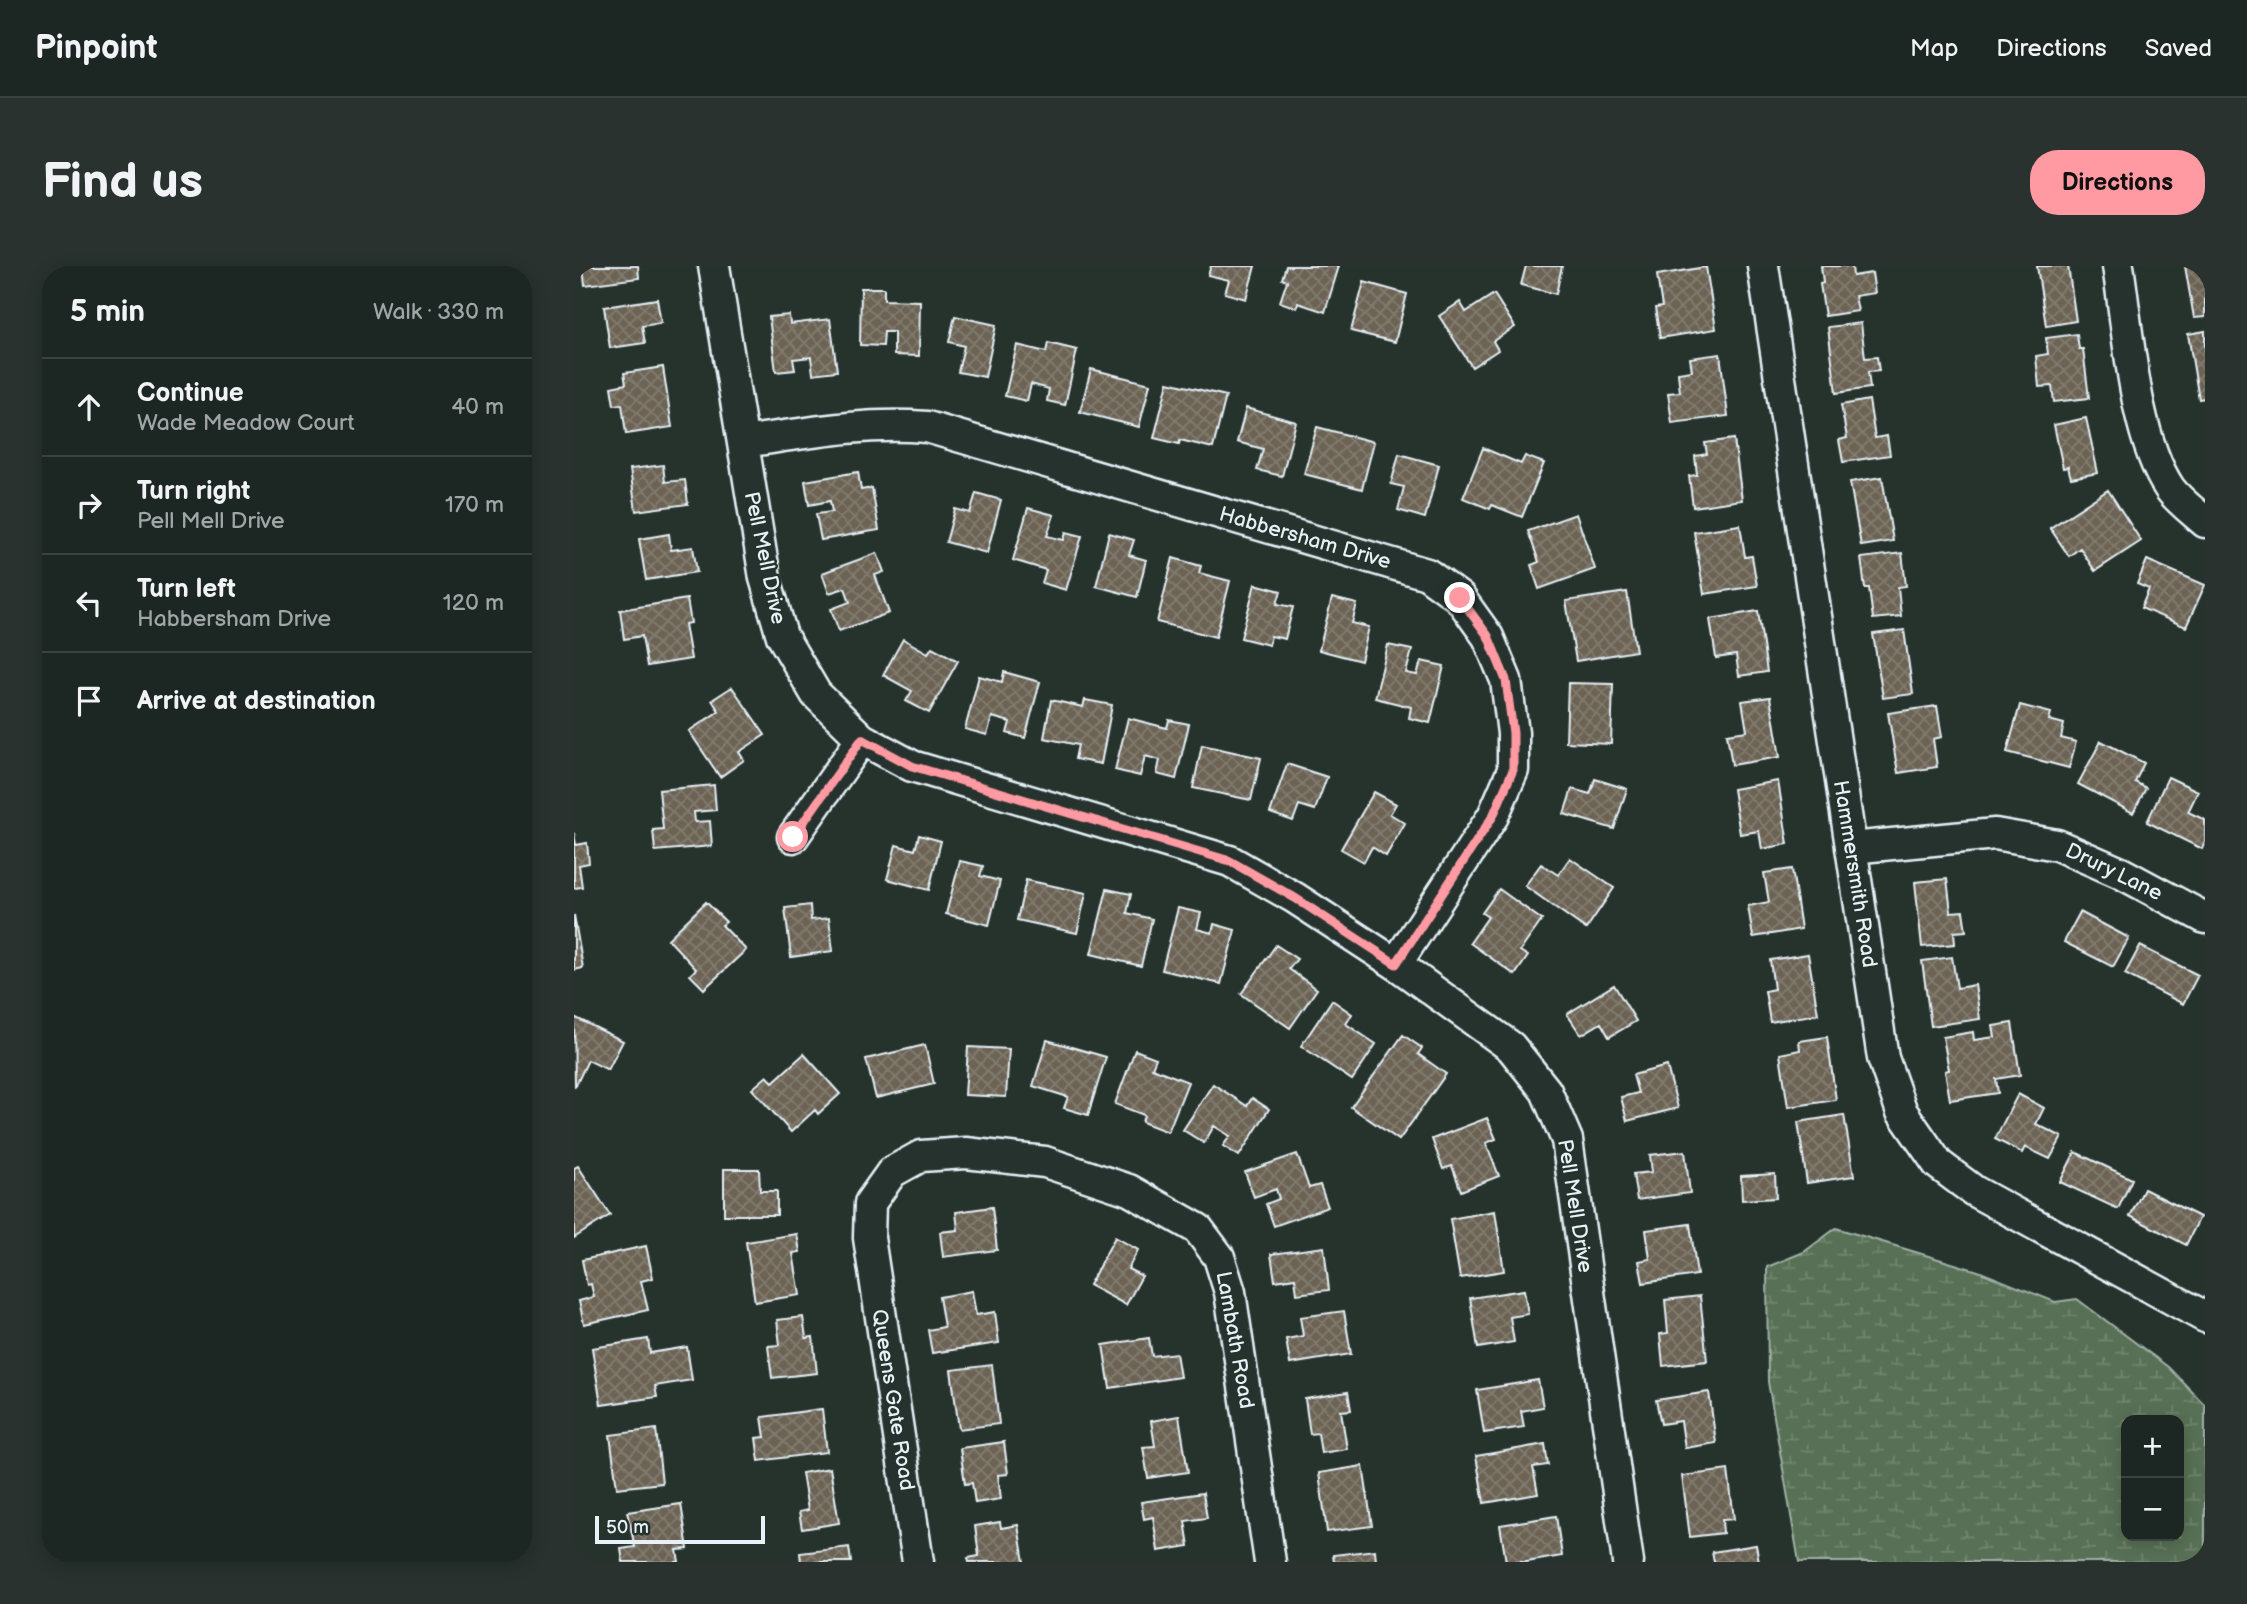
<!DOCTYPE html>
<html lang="en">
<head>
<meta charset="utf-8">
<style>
	:root { --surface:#1c2622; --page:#29322f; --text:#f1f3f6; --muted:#a0a5a5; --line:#3a4340; --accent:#ff9aa2 }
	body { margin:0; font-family:"Balsamiq Sans",sans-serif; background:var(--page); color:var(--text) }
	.controls { position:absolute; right:21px; bottom:21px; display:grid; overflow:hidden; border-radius:14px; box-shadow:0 4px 18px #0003 }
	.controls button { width:63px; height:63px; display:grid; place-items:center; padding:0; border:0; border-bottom:2px solid var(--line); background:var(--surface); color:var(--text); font:35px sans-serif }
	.scale { position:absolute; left:21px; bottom:18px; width:170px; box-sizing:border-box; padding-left:7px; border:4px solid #e8f1f8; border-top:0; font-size:19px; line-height:24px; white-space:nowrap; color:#e8f1f8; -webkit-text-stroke:5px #26332d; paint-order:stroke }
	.stop { position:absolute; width:21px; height:21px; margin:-16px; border:5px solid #ff9aa2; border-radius:50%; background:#fff }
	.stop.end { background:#ff9aa2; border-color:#fff; box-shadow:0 2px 7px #0008 }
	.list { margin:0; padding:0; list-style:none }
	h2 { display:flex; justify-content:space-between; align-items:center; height:91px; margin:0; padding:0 28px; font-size:30px }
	h2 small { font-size:23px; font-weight:400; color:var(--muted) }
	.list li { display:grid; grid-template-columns:46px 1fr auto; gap:21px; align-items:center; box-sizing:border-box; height:98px; padding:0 28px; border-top:2px solid var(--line) }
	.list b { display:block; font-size:26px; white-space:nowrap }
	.list p { margin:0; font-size:23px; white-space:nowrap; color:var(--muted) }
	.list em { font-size:23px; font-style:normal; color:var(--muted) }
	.icon { flex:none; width:38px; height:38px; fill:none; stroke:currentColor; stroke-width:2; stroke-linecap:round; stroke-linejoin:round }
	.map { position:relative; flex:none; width:1631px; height:1296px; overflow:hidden; border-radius:28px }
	header { display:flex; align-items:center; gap:42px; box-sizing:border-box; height:98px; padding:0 35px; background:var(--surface); border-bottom:2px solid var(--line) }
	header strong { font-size:33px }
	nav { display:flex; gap:38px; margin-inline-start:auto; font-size:24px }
	.intro { display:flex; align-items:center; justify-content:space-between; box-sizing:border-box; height:168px; padding:0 42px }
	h1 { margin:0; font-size:49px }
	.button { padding:18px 32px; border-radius:28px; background:var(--accent); color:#111; font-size:24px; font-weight:700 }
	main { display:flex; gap:42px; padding:0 42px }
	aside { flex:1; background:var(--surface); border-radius:28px; box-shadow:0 4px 18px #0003 }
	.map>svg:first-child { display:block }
	.wetland { fill:url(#wetland-marsh); stroke:#a0b1a7; stroke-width:2; fill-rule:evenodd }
	.building { fill:url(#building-cross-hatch); stroke:#e8f1f8; stroke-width:2 }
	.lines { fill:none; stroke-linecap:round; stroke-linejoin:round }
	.minor-casing { stroke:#e8f1f8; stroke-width:35 }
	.minor { stroke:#26332d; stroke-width:30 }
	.route { stroke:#ff9aa2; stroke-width:9 }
	.labels { text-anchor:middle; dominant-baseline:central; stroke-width:5; stroke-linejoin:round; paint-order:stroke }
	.street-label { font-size:21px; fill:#e8f1f8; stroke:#26332d }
</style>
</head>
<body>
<header>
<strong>Pinpoint</strong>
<nav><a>Map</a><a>Directions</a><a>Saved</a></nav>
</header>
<div class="intro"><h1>Find us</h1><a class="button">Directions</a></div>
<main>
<aside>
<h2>5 min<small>Walk · 330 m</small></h2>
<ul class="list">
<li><svg class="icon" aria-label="ahead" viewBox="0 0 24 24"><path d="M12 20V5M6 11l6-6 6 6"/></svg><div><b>Continue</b><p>Wade Meadow Court</p></div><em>40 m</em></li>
<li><svg class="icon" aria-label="right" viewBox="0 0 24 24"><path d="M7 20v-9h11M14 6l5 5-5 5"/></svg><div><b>Turn right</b><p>Pell Mell Drive</p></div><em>170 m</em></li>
<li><svg class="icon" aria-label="left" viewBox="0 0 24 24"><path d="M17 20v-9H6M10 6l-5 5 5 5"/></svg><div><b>Turn left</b><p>Habbersham Drive</p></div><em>120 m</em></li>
<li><svg class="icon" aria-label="arrive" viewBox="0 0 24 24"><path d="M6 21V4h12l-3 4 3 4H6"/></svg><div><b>Arrive at destination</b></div></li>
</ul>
</aside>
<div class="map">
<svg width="1631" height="1296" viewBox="0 0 1631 1296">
	<defs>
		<pattern id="wetland-marsh" width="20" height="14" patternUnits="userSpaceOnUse" patternTransform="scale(1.75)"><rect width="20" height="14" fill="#587156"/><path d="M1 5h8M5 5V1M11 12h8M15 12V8" fill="none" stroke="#70866f"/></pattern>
		<pattern id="building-cross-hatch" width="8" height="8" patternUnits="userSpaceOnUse" patternTransform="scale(1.75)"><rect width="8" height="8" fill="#6c6455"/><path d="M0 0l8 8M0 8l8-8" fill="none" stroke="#817b6e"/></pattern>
	</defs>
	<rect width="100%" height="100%" fill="#26332d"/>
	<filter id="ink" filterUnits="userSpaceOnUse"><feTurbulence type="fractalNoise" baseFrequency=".0143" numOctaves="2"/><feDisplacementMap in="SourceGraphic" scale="14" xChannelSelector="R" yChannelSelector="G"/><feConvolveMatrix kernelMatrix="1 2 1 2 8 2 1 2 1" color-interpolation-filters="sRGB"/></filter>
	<g filter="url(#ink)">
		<!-- wetland -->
		<path class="wetland" d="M1262,962L1404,1005L1481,1036L1503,1033L1594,1101L1631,1139V1296H1225L1194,1116L1193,1001L1230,986ZM1552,1154H1605V1270H1552Z"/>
		<!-- building -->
		<path class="building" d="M9,0H64L65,12L11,19Z
			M637,0H681L672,33L651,27L655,14L634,9Z
			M712,0H765L751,46L724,37L723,42L706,36L713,15L708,13Z
			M952,0H988L982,28L947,19Z
			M1247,0H1278L1279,10L1298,7L1301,27L1281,30L1284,45L1251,50L1246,18L1249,17Z
			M1463,0H1494L1502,55L1472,60Z
			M1611,0H1631V51L1620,52Z
			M1132,1L1142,63L1086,72L1081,42L1088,41L1083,9Z
			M790,16L833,28L821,76L777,65Z
			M287,22H310V34L346,35L345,90L320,89V66H310L309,80L286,79Z
			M920,28L941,61L919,75L924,84L898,101L865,50L886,36L892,46Z
			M83,33L87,57L68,60L71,77L36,82L30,41Z
			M215,49L216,58L256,53L263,105L239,108L237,91L219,93L221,104L202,106L195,51Z
			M381,50L422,59L411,111L384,106L390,80L375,76Z
			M1287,57L1291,92L1303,91L1305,105L1294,106L1296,122L1262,127L1254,61Z
			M1631,65V132L1625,133L1614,68Z
			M1503,68L1505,83H1509L1515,132L1480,136L1478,120L1465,121L1462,90L1474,88L1472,72Z
			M474,77L503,84L491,139L473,135L475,123L457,118L453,135L431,130L443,79L472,86Z
			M1146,88L1154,150L1098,157L1094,127L1106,126L1104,107L1118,105L1116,92Z
			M89,101L98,161L52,168L48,138L40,139L37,121L52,118L50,107Z
			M517,103L576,118L565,161L506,146Z
			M594,116L652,130L639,182L606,174L605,178L580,172Z
			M1295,134L1301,172L1313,170L1316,189L1269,196L1265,174L1273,172L1267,139Z
			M672,142L722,156L708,210L683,204L689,183L663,176Z
			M1512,152L1524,207L1497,212L1494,201L1489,202L1480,159Z
			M743,161L800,176L788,223L730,208Z
			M1160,173L1168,234L1119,241L1115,210L1123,209L1121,190L1133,188L1131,177Z
			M909,182L947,198L951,190L970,197L948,251L918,239L916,243L889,232Z
			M825,188L865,199L851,252L824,244L830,221L817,218Z
			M89,199L91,216L111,214L114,238L62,245L56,203Z
			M284,206L287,224L298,222L305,264L247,274L242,248L258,246L256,235L235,239L231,215Z
			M1308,211L1319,275L1287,280L1276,216Z
			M1534,224L1567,275L1521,305L1506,282L1495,290L1476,262Z
			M402,227L427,234L413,287L372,276L381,243L396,247Z
			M454,242L480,249L473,270L490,274L492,266L508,270L492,324L468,317L472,304L439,294Z
			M1002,248L1021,303L965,323L957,299L965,296L954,265Z
			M1166,259L1171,291L1178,290L1183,320L1130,328L1120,266Z
			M535,267L560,274L555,289L572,294L563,331L522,320Z
			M95,268L97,284L119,281L123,306L72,314L65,273Z
			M303,287L310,306L301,309L315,347L265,365L257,343L276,336L271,322L255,327L248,307Z
			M1328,287L1332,320L1324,321L1327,350L1299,353L1295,322H1291L1287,292Z
			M599,292L627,300L625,307L656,315L642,371L583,356Z
			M1573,294L1631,319L1612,361L1567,342L1575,323L1563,318Z
			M681,318L707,325L703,338L719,341L711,373L697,370L695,379L667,372Z
			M1053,326L1062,385L1002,395L992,335Z
			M758,332L783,338L778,357L795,361L787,395L745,384Z
			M113,333L117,357L111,358L117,393L73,400L68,370L50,373L46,344Z
			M1184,345L1193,406L1165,410L1162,389L1142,392L1136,353Z
			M1330,364L1339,428L1309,432L1299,368Z
			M329,373L354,387L358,381L384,395L355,447L332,435L338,425L309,409Z
			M814,379L838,384L832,407L843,409L847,395L870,400L856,457L835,452L837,441L801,432Z
			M430,406L466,416L451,472L433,467L436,456L418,451L413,469L391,463L405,410L428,416Z
			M994,417L1039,418L1037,478L992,476Z
			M158,421L191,469L165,486L170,494L146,511L115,465L145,445L138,434Z
			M1196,431L1206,491L1158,499L1153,468L1173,465L1168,435Z
			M477,434L509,441L511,434L538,439L527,498L501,493L504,479L470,472Z
			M1446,439L1477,447L1475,454L1490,458L1487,472L1502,476L1495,502L1433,486Z
			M1363,440L1368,471L1359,473L1363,501L1324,507L1314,447Z
			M554,452L593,462L595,454L615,458L602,513L583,508L586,494L571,490L566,510L541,504Z
			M1527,475L1570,497L1561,516L1572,522L1559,547L1504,518Z
			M628,479L687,492L677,534L619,522Z
			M713,498L753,511L741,544L725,539L719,555L696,547Z
			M1594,511L1624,525L1614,546L1631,554V576L1628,583L1573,556Z
			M1021,513L1053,523L1040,563L990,548L998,523L1016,528Z
			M1204,515L1214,578L1188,583L1185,565L1166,568L1159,523Z
			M140,519L142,544L120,546L121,556L136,555L138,580L81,585L79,564L89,563L85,524Z
			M800,526L822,538L816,548L831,557L812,590L798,581L790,596L767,583Z
			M0,567L2,579L13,577L15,597L5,599L8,621L0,622Z
			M345,569L367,575L355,624L313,613L322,579L341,584Z
			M996,592L1040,622L1012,663L951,620L967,598L984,609Z
			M386,595L409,600L406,610L426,615L415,659L372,648Z
			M1218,603L1227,663L1179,671L1174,640L1195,636L1190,607Z
			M1373,613L1377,646L1389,645L1392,665L1380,666L1381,678L1348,681L1341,616Z
			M452,614L512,627L503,667L443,654Z
			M533,623L557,628L553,647L578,653L567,700L517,688Z
			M925,623L968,654L946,685L954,690L941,709L896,677L914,651L908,647Z
			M132,636L152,656L148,659L172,684L130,723L116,709L122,703L94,673Z
			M236,639L237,654L255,652L259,685L217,691L211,642Z
			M604,642L627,647L623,663L638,667L640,658L661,664L647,718L588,704Z
			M1506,646L1555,672L1539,701L1490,676Z
			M0,649L9,702L0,704Z
			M702,679L723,693L715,703L743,723L716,762L667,728Z
			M1566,680L1624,709L1609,738L1551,708Z
			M1234,688L1244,748L1196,756L1191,725L1200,723L1196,694Z
			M1378,691L1383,722L1401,719L1406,753L1357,760L1348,695Z
			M1040,719L1062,755L1035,771L1027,757L1007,769L993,748Z
			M758,734L778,748L772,758L802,778L778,814L727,780Z
			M0,751L49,775L34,804L14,794L1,821Z
			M1438,757L1446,809L1422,813L1424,827L1376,834L1371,805L1375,804L1369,771L1399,766L1400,774L1421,771L1419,760Z
			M829,769L848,782L844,788L872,808L825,874L777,841Z
			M1253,771L1262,834L1214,841L1206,788L1226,784L1225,775Z
			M473,774L532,791L514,849L490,842L494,831L459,820Z
			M351,779L360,818L302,832L292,793Z
			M394,781L435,783L432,831L391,829Z
			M561,784L582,792L578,802L614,816L594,866L568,856L570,849L541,838Z
			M230,788L266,828L244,848L241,844L217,866L178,823L193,810L199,816Z
			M1093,800L1104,842L1053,855L1047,831L1064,827L1059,809Z
			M639,818L673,840L678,832L695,843L665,890L649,880L656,870L640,860L630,877L609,864Z
			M1444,828L1470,842L1462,858L1488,871L1476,893L1451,881L1448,887L1421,873Z
			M1270,849L1280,910L1233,917L1224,856Z
			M913,852L922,873L912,877L925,910L887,925L878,900L869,903L858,873Z
			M1111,885L1116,927L1063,934L1059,908L1078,906L1076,889Z
			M1501,886L1558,913L1544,943L1486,916Z
			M723,888L735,922L746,919L754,941L700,960L692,938L705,933L702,923L680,931L671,906Z
			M4,900L36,949L0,972V902Z
			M150,903H185L186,925H203V949H150Z
			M1201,908L1202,932L1168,934L1167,910Z
			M1570,923L1626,951L1612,979L1556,950Z
			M418,941L423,984L369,991L366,966L384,964L382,946Z
			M921,945L930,1005L886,1012L876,953Z
			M1116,958L1123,1009L1069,1017L1065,995L1076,993L1072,964Z
			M223,968L226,986L219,987L226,1029L181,1036L172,976Z
			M541,971L564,984L554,1003L568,1010L552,1039L515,1019Z
			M72,980L79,1012L67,1015L74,1044L10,1058L5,1035L20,1031L17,1018L13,1019L8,994Z
			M750,981L755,1024L723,1028L721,1012L701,1015L697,988Z
			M950,1024L954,1048L936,1051L940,1076L904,1082L896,1032Z
			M398,1025L402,1049L421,1046L425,1077L358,1087L354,1064L370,1061L365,1031Z
			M1126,1030L1133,1095L1089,1100L1086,1068L1094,1067L1091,1034Z
			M770,1045L777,1088L716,1098L712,1073L729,1070L726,1051Z
			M229,1051L232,1072L239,1071L243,1107L198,1112L194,1080L206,1079L203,1054Z
			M575,1072L578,1090L602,1087L606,1111L536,1122L529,1079Z
			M74,1073L76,1087L113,1081L118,1114L81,1120L83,1131L27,1139L18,1082Z
			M418,1099L425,1158L385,1163L377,1104Z
			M964,1114L969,1141L947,1145L950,1161L910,1167L903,1124Z
			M774,1126L777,1144L767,1145L773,1183L747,1187L744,1167L736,1168L731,1133Z
			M1135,1126L1142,1177L1111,1182L1107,1155L1087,1158L1082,1134Z
			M248,1143L253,1186L185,1195L182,1172L191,1171L188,1151Z
			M605,1150L614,1206L574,1212L569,1181L581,1180L577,1155Z
			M82,1163L88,1217L43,1222L36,1169Z
			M430,1176L434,1208L424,1209L427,1233L401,1237L398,1217L391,1218L386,1182Z
			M971,1178L974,1199L959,1201L964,1228L910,1237L902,1190Z
			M789,1200L798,1260L753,1266L745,1207Z
			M256,1202L265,1257L228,1263L225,1246L234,1244L228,1207Z
			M1154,1204L1160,1253L1148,1254L1149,1267L1116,1271L1108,1210Z
			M629,1227L633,1252L611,1255L615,1280L584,1285L579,1251L570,1253L567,1236Z
			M107,1238L114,1283L103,1284L105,1296H49L47,1283L61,1281L53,1246Z
			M982,1250L988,1290L953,1296H932L926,1259Z
			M426,1256L427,1262L444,1259L450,1296H395L394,1292L405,1290L401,1260Z
			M1182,1279L1185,1296H1140L1138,1286Z
			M275,1281L277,1296H227L226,1287Z
			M801,1284L802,1296H760L759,1289Z"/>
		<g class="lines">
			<!-- minor casing -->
			<g class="minor-casing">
				<path id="minor" d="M140,0L191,312L208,370L242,428L288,473L338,500L656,595L721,632L822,698L937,781L972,825L993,874L1054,1296
					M1189,0L1309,792L1328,846L1364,898L1400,925L1631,1051
					M1544,0C1554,64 1560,170 1596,223C1605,235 1620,246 1631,256
					M169,176C233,167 288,156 353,161L853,308L886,332L914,371L932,414L939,467V504L919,550L822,698
					M219,571L288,473
					M1277,582L1421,568L1483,579L1547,607L1631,652
					M344,1296L295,972L296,937L318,906L347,890L392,887L471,896L555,924L624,963L645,991L656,1026L696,1296"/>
			</g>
			<!-- minor -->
			<use href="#minor" class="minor"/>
		</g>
	</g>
	<g class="lines" filter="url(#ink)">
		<!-- route -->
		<path class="route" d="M219,571L288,473L338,500L656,595L721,632L822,698L919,550L939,504V467L932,414L914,370L886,332"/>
	</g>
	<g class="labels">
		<!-- street labels -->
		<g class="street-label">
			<text transform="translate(731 272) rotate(16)">Habbersham Drive</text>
			<text transform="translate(191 292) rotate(78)">Pell Mell Drive</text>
			<text transform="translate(1540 606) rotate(26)">Drury Lane</text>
			<text transform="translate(1281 608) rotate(81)">Hammersmith Road</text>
			<text transform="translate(1001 940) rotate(81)">Pell Mell Drive</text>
			<text transform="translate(661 1074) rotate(80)">Lambath Road</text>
			<text transform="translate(319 1134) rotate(81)">Queens Gate Road</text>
		</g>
	</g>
</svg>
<div class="controls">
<button>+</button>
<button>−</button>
</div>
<div class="scale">50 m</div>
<div class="stop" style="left:219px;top:571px"></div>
<div class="stop end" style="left:886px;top:332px"></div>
</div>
</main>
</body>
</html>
